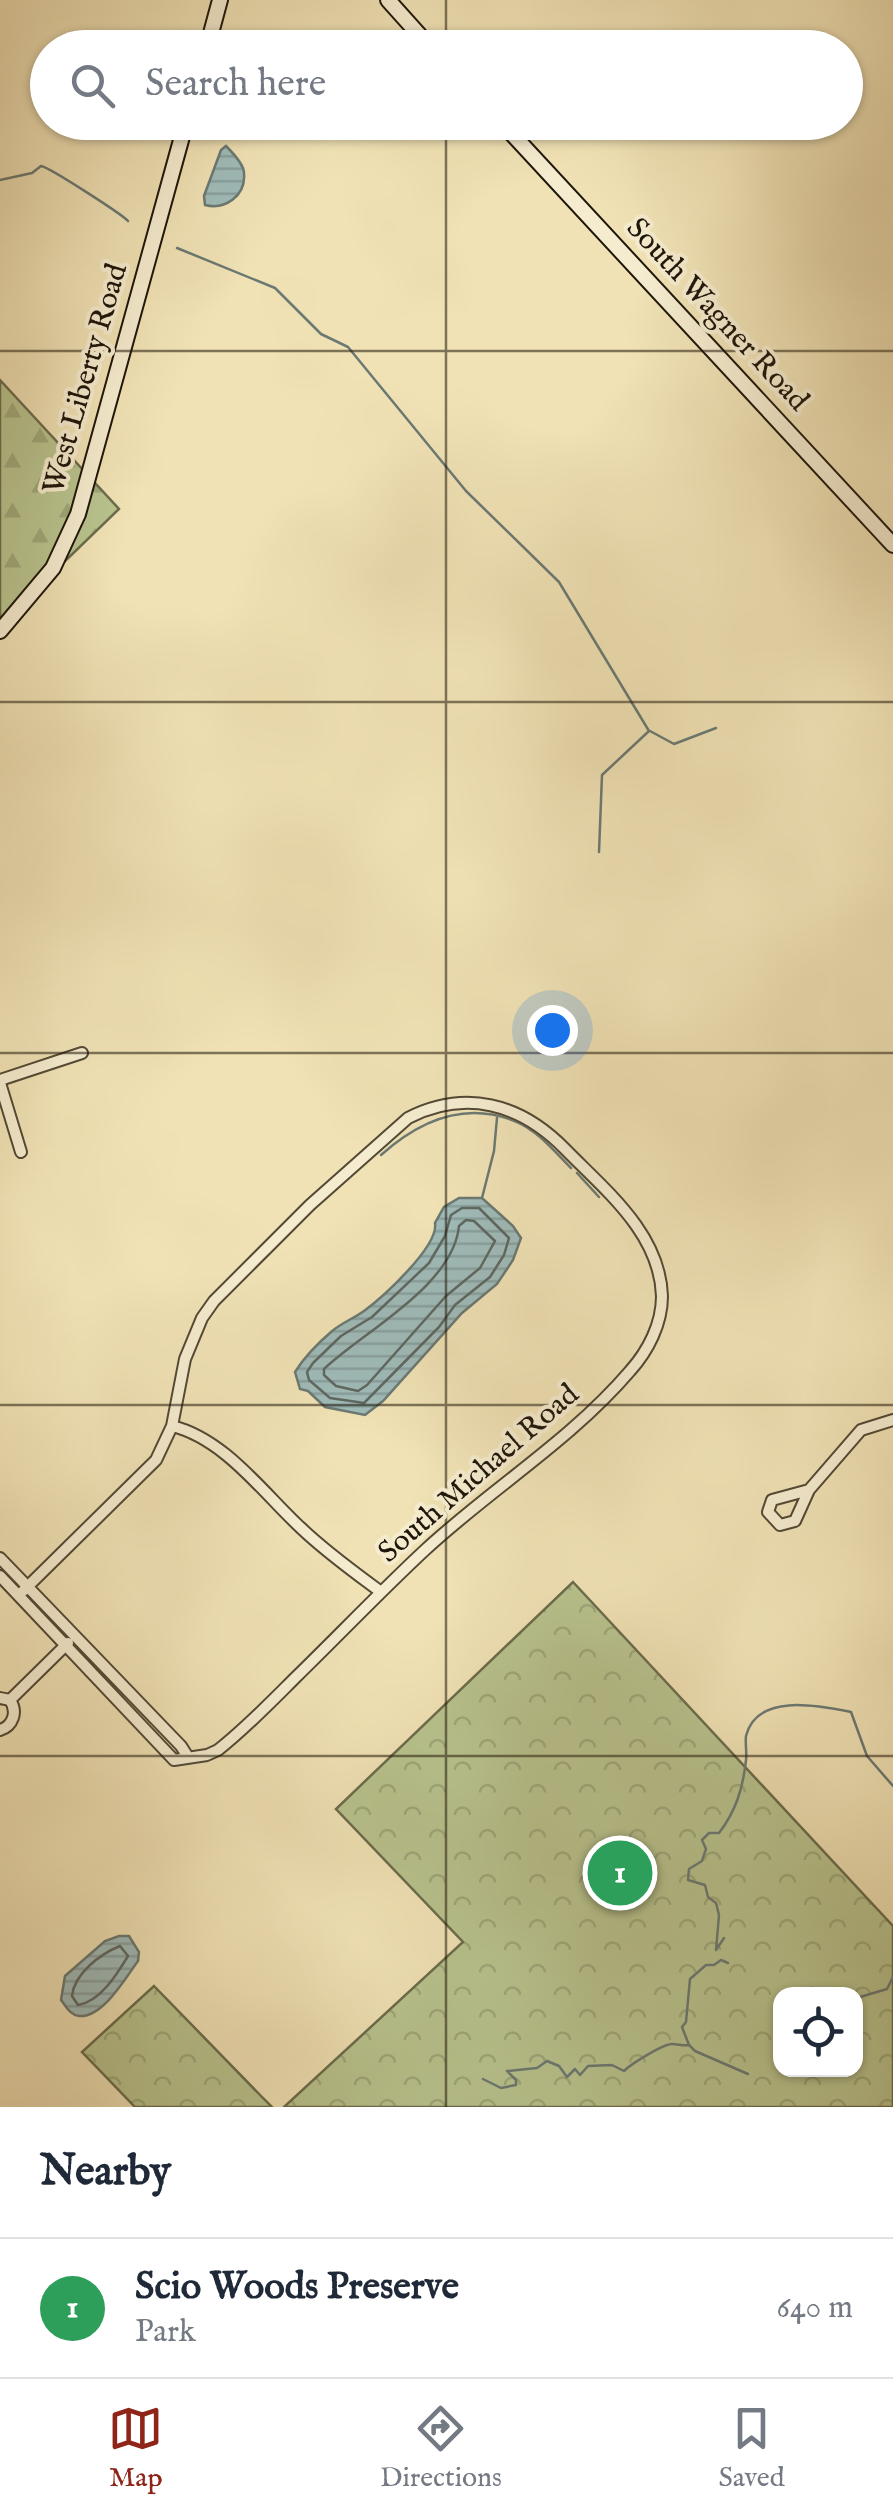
<!DOCTYPE html>
<html lang="en">
<head>
<meta charset="utf-8">
<style>
	:root { --surface:#fff; --page:#f6f6f7; --text:#1f2937; --muted:#747a83; --line:#e0e1e3; --accent:#8f2418 }
	body { margin:0; font-family:"IM FELL English",serif; background:var(--page); color:var(--text) }
	.controls { position:absolute; right:30px; bottom:30px; display:grid; overflow:hidden; border-radius:20px; box-shadow:0 2px 8px #0004 }
	.controls button { width:90px; height:90px; display:grid; place-items:center; padding:0; border:0; border-bottom:2px solid var(--line); background:var(--surface); color:var(--text); font:50px sans-serif }
	.you { position:absolute; left:552px; top:1030px; width:35px; height:35px; margin:-25px; border:8px solid #fff; border-radius:50%; background:#1a73e8; box-shadow:0 0 0 15px #1a73e833 }
	.badge { display:grid; place-items:center; width:65px; height:65px; border-radius:50%; background:var(--accent); color:#fff; font-size:32px; font-weight:700 }
	.pin { position:absolute; translate:-50% -50%; border:5px solid #fff; box-shadow:0 2px 10px #0006 }
	.list { margin:0; padding:0; list-style:none }
	h2 { display:flex; justify-content:space-between; align-items:center; height:130px; margin:0; padding:0 40px; font-size:42px }
	h2 small { font-size:32px; font-weight:400; color:var(--muted) }
	.list li { display:grid; grid-template-columns:65px 1fr auto; gap:30px; align-items:center; box-sizing:border-box; height:140px; padding:0 40px; border-top:2px solid var(--line) }
	.list b { display:block; font-size:38px; white-space:nowrap }
	.list p { margin:0; font-size:32px; white-space:nowrap; color:var(--muted) }
	.list em { font-size:32px; font-style:normal; color:var(--muted) }
	.icon { flex:none; width:55px; height:55px; fill:none; stroke:currentColor; stroke-width:2; stroke-linecap:round; stroke-linejoin:round }
	.map { position:relative; flex:none; width:893px; height:2107px; overflow:hidden }
	.search { position:absolute; background:var(--surface); box-shadow:0 2px 8px #0004; left:30px; right:30px; top:30px; height:110px; display:flex; align-items:center; gap:25px; box-sizing:border-box; padding:0 35px; border-radius:55px; color:var(--muted); font-size:38px }
	.sheet { height:270px; background:var(--surface) }
	nav { display:flex; justify-content:space-around; align-items:center; box-sizing:border-box; height:140px; border-top:2px solid var(--line); background:var(--surface); font-size:28px; color:var(--muted) }
	nav a { display:grid; justify-items:center; gap:5px }
	nav .on { color:var(--accent) }
	.map>svg:first-child { display:block }
	.forest { fill:url(#forest-firs); stroke:#6b6c4c; stroke-width:2.5 }
	.park { fill:url(#park-crowns); stroke:#6b6c4c; stroke-width:2.5; fill-rule:evenodd }
	.water { fill:url(#water-rules); stroke:#6b7973; stroke-width:2.5 }
	.lines { fill:none; stroke-linecap:round; stroke-linejoin:round }
	.shore { stroke:#5e6862; stroke-width:2.5 }
	.stream { stroke:#6b7973; stroke-width:2.5 }
	.street-casing { stroke:#524935; stroke-width:14 }
	.secondary-casing { stroke:#1e160a; stroke-width:18 }
	.street { stroke:#f5eccf; stroke-width:10 }
	.secondary { stroke:#f5eccf; stroke-width:14 }
	.grid { fill:none; stroke:#1e160a; stroke-width:2.5; stroke-opacity:0.55 }
	.labels { text-anchor:middle; dominant-baseline:central; stroke-width:8; stroke-linejoin:round; paint-order:stroke }
	.street-label { font-size:30px; fill:#1e160a; stroke:#f5eccf }
</style>
</head>
<body>
<div class="map">
<svg width="893" height="2107" viewBox="0 0 893 2107">
	<defs>
		<pattern id="forest-firs" width="22" height="20" patternUnits="userSpaceOnUse" patternTransform="scale(2.5)"><rect width="22" height="20" fill="#b8c38e"/><path d="M5 1l3.5 6h-7zM16 11l3.5 6h-7z" fill="#9ea779"/></pattern>
		<pattern id="park-crowns" width="20" height="18" patternUnits="userSpaceOnUse" patternTransform="scale(2.5)"><rect width="20" height="18" fill="#b8c38e"/><path d="M2 6a3 3 0 1 1 6 0M12 15a3 3 0 1 1 6 0" fill="none" stroke="#9ea779"/></pattern>
		<pattern id="water-rules" width="6" height="5" patternUnits="userSpaceOnUse" patternTransform="scale(2.5)"><rect width="6" height="5" fill="#9fbbb9"/><path d="M0 2.5h6" fill="none" stroke="#88a09e"/></pattern>
	</defs>
	<rect width="100%" height="100%" fill="#f0e2b5"/>
	<filter id="stains"><feTurbulence type="fractalNoise" baseFrequency=".002" numOctaves="4"/><feColorMatrix values="0 0 0 0 .2 0 0 0 0 .09 0 0 0 0 .02 0 0 0 .5 -.17"/></filter>
	<radialGradient id="worn" r=".72"><stop offset=".6" stop-color="#630" stop-opacity="0"/><stop offset="1" stop-color="#630" stop-opacity=".3"/></radialGradient>
	<!-- forest -->
	<path class="forest" d="M0,380L119,509L0,624Z"/>
	<!-- park -->
	<path class="park" d="M573,1582L893,1926V2107H284L463,1942L336,1809ZM780,1994H856V2070H780Z
		M154,1986L261,2096L272,2107H135L82,2052Z"/>
	<!-- water -->
	<path class="water" d="M226,146C232,152 244,165 244,173C246,196 225,210 205,205L204,196L221,150Z
		M459,1198H482L513,1226L521,1238L513,1260L497,1284L462,1313L383,1401L365,1415L325,1407L308,1391L300,1389L295,1372C305,1356 317,1344 331,1332C341,1323 353,1319 364,1311C383,1297 439,1246 435,1223L444,1207Z
		M119,1936H129L139,1952L138,1961C126,1977 103,2018 79,2016C70,2015 66,2006 61,2000L65,1976L105,1941Z"/>
	<g class="lines">
		<!-- shore -->
		<path class="shore" d="M462,1208H479L509,1238L504,1255L490,1277L455,1305L439,1327L364,1403L330,1398L309,1380L307,1372L313,1363L341,1336L372,1317L429,1263L445,1236L451,1215Z
			M466,1220L474,1221L495,1241L480,1268L446,1296L367,1385L358,1391L336,1386L324,1375V1369C364,1331 453,1286 459,1226Z
			M120,1946L128,1956C117,1974 100,2002 78,2005L72,1996C74,1974 100,1954 120,1946Z"/>
		<!-- stream -->
		<path class="stream" d="M0,180L32,173L41,166C49,167 123,215 128,221
			M177,248L275,288L321,334L348,347L466,491L559,582L649,731L602,775L599,852
			M650,731L674,744L716,728
			M381,1155C419,1121 465,1100 517,1122C538,1131 555,1152 571,1168
			M577,1173L599,1197
			M482,1198L494,1151L497,1118
			M724,1938L716,1950L719,1915L716,1903L708,1897L705,1885L688,1880L689,1869L702,1861L706,1849L702,1840L709,1833H719C736,1811 743,1788 746,1760C747,1753 745,1743 746,1736C757,1692 820,1706 851,1712L867,1756L893,1786
			M728,1963L721,1960L714,1965H706L690,1979L686,2022L682,2027L689,2045L695,2051L748,2074
			M856,2003L860,1997L887,1989L893,1977
			M483,2079L501,2088L516,2085V2080L507,2071L537,2068L547,2061L559,2066L567,2077L575,2069L580,2075L588,2066L612,2065L624,2071C631,2064 663,2044 672,2044C678,2044 683,2046 689,2045"/>
		<!-- street casing -->
		<g class="street-casing">
			<path id="street" d="M0,1080L82,1053
				M0,1083L21,1152
				M172,1426C225,1439 263,1493 301,1528C326,1552 354,1572 381,1592
				M809,1490L772,1500L768,1512L780,1525L795,1521L809,1490L861,1430L893,1420
				M0,1558L181,1746L188,1757
				M0,1576L174,1760L207,1755L218,1750C246,1728 271,1702 296,1677C339,1635 381,1591 425,1550C492,1488 570,1441 630,1371C648,1351 662,1324 662,1296C660,1233 605,1190 565,1149C520,1103 465,1089 408,1118L310,1205L214,1301L202,1318L185,1359L172,1426L156,1460L19,1595
				M0,1698L10,1700C18,1712 13,1726 0,1730
				M10,1700L68,1643"/>
		</g>
		<!-- secondary casing -->
		<g class="secondary-casing">
			<path id="secondary" d="M388,0L431,48
				M207,48L220,0
				M501,122L893,545
				M0,631L53,568L78,514L186,122"/>
		</g>
		<!-- street -->
		<use href="#street" class="street"/>
		<!-- secondary -->
		<use href="#secondary" class="secondary"/>
	</g>
	<!-- grid -->
	<path class="grid" d="M446,0V48M446,122V2107M0,351H893M0,702H893M0,1053H893M0,1405H893M0,1756H893"/>
	<g class="labels">
		<!-- street labels -->
		<g class="street-label">
			<text transform="translate(717 315) rotate(47)">South Wagner Road</text>
			<text transform="translate(86 379) rotate(-74)">West Liberty Road</text>
			<text transform="translate(479 1474) rotate(-41)">South Michael Road</text>
		</g>
	</g>
	<rect width="100%" height="100%" filter="url(#stains)"/>
	<rect width="100%" height="100%" fill="url(#worn)"/>
</svg>
<div class="controls">
<button><svg class="icon" aria-label="locate" viewBox="0 0 24 24"><circle cx="12" cy="12" r="6"/><path d="M12 2v4M12 18v4M2 12h4M18 12h4"/></svg></button>
</div>
<div class="you"></div>
<div class="pin badge" style="left:620px;top:1873px;background:#2e9e5b">1</div>
<div class="search"><svg class="icon" aria-label="search" viewBox="0 0 24 24"><circle cx="10" cy="10" r="6"/><path d="M15 15l6 6"/></svg>Search here</div>
</div>
<section class="sheet">
<h2>Nearby<small></small></h2>
<ul class="list">
<li><span class="badge" style="background:#2e9e5b">1</span><div><b>Scio Woods Preserve</b><p>Park</p></div><em>640 m</em></li>
</ul>
</section>
<nav>
<a class="on"><svg class="icon" aria-label="map" viewBox="0 0 24 24"><path d="M3 6l6-2 6 2 6-2v14l-6 2-6-2-6 2zM9 4v14M15 6v14"/></svg>Map</a>
<a><svg class="icon" aria-label="directions" viewBox="0 0 24 24"><path d="M12 3l9 9-9 9-9-9zM9 14v-3h6M13 9l2 2-2 2"/></svg>Directions</a>
<a><svg class="icon" aria-label="saved" viewBox="0 0 24 24"><path d="M7 4h10v16l-5-4-5 4z"/></svg>Saved</a>
</nav>
</body>
</html>
